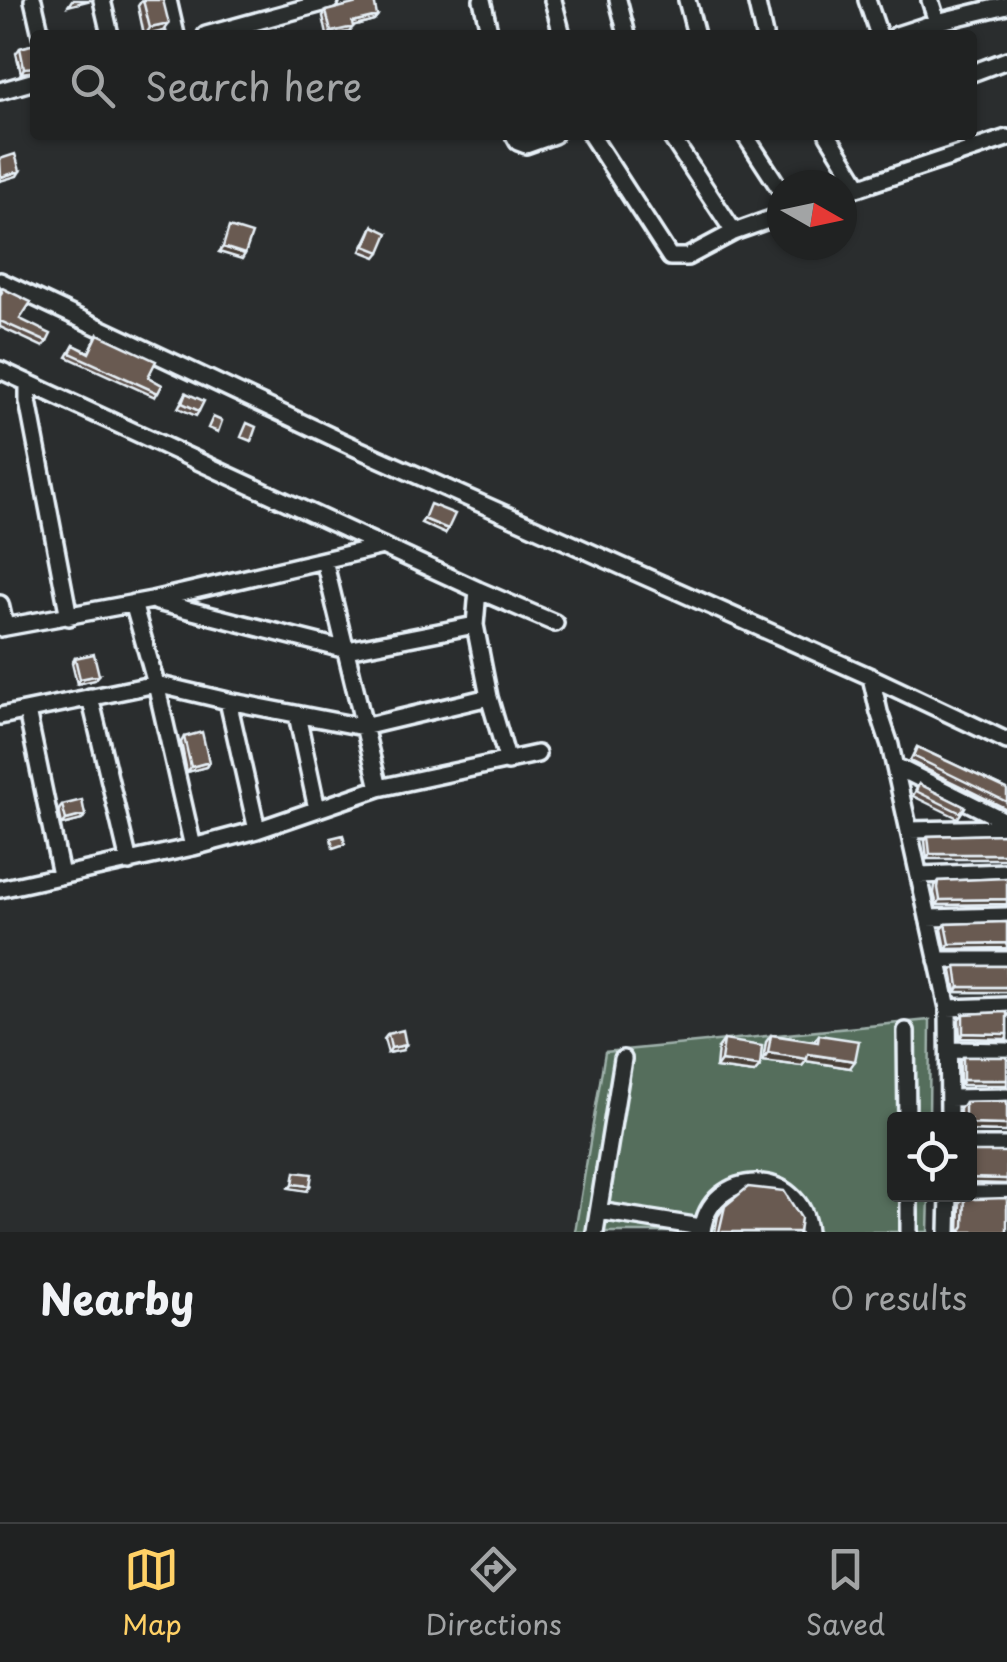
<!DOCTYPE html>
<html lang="en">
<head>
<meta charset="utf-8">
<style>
	:root { --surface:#202222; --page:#282a2a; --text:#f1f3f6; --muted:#a2a4a5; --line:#3d3f40; --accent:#ffd166 }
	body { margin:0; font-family:"Playpen Sans",sans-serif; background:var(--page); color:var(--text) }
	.controls { position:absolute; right:30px; bottom:30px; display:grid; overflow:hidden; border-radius:10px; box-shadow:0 2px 8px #0004 }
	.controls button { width:90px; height:90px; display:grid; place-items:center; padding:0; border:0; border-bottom:2px solid var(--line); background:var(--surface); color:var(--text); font:50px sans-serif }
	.compass { position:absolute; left:767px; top:170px; width:90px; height:90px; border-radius:50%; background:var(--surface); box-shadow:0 2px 8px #0004; rotate:99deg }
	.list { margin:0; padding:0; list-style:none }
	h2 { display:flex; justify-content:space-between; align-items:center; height:130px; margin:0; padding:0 40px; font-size:42px }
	h2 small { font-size:32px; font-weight:400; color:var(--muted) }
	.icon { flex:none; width:55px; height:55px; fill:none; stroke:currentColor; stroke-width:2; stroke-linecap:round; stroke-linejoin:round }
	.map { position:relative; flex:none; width:1007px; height:1232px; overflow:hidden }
	.search { position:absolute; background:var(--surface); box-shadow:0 2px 8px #0004; left:30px; right:30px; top:30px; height:110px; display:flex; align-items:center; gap:25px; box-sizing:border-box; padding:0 35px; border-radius:10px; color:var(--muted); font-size:38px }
	.sheet { height:290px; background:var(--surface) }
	nav { display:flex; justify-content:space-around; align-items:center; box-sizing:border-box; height:140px; border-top:2px solid var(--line); background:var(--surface); font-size:28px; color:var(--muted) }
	nav a { display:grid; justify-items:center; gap:5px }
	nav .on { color:var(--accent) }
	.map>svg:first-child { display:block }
	.green { fill:#546e5c; stroke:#9eb0aa; stroke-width:2.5 }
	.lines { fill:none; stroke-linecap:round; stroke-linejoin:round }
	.minor-casing { stroke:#e8f1f8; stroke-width:22 }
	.minor { stroke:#2a2d2e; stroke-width:15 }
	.wall { fill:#5a4d46; stroke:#e8f1f8; stroke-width:2.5 }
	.shaded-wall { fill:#4a3f39; stroke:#e8f1f8; stroke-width:2.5 }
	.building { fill:#695a51; stroke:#e8f1f8; stroke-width:2.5 }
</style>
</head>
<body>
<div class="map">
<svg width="1007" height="1232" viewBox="0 0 1007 1232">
	<rect width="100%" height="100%" fill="#2a2d2e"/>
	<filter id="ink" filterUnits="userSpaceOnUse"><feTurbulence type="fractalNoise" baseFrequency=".01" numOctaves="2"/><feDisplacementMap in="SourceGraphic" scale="20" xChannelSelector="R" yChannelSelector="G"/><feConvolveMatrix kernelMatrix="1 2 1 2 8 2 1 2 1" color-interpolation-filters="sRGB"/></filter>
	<g filter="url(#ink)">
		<!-- green -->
		<path class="green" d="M930,1020L929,1119L894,1120V1194L929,1195L928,1232H575L605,1052Z"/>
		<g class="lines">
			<!-- minor casing -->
			<g class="minor-casing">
				<path id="minor" d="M33,0L41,35
					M102,0L110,35
					M168,0L176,35
					M482,0L490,35
					M553,0L562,35
					M618,0L627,35
					M687,0L696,35
					M756,0L764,35
					M867,0L879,35
					M930,0L937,22
					M206,35L330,1
					M897,35L937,22L1007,5
					M972,73L1007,60
					M0,91L35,81
					M514,135L518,142L526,145L554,135
					M591,135L670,257H687L734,232L782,215
					M670,135L734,232
					M745,135L782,192
					M828,135L860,187
					M842,193L1007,138
					M0,281L358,449L871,677L1007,741
					M0,370L478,590L555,623
					M28,384V401L69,617
					M324,560L379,788
					M478,590L475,625L489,697L508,762
					M157,602L347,650L475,625
					M133,603L156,684L193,847
					M0,604L5,626
					M0,628L152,600L383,546
					M871,677L879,712L890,745L948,1008L949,1120
					M90,697L129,862
					M228,701L257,830
					M27,711L61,875
					M297,715L317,809
					M0,716L156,684L228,701L363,727L489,697
					M895,766L1007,822
					M909,830L1007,828
					M919,875L1007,872
					M0,889L193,847L257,830L379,788L537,754
					M928,918L1007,916
					M937,960H1007
					M948,1008L1007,1006
					M906,1031L907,1120
					M950,1050L1007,1051
					M949,1098L1007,1097
					M970,1146H1007
					M909,1194V1232
					M970,1194H1007
					M599,1211L701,1227
					M595,1232L623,1059
					M702,1232C709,1167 803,1166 808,1232
					M948,1232L949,1194"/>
			</g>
			<!-- minor -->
			<use href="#minor" class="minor"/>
		</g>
		<!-- wall -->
		<path class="wall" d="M142,0H163L164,31L144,35L138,6Z
			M326,11L377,16L374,20L352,26L349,32L338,35H327L323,16Z
			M35,44V71L21,73L16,53L20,48Z
			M373,226L380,252L376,257L361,251Z
			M0,287L20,319L47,342L43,347L0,327Z
			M98,334L148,377L162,385L155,397L67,357L74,345L89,352Z
			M186,393L199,411L196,416L178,408Z
			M75,658L99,675L95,680L77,684L72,663Z
			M184,737L209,762L206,767L187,772L181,742Z
			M917,747L1007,789V809L910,761Z
			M919,784L965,807L958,818L913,796Z
			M62,805L85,815L82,820L62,825L59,810Z
			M1007,834L927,859L925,841L928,836Z
			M1007,878V904L937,905L934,893L935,886L939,881Z
			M1007,922V948L946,949L942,929L946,924Z
			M956,966H1007V992H956L952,971Z
			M1007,1012V1039L960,1038L959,1019L963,1014Z
			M388,1034L403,1050L388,1053L384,1039Z
			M771,1035L814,1041L819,1035L850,1068L806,1061L802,1066L763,1061L766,1042Z
			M724,1040L760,1066L754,1073L716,1068L718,1048Z
			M963,1057H1007L960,1085V1061Z
			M1007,1101V1132L970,1131V1120H960V1109L965,1102Z
			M965,1196L975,1199L1007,1232H959L960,1203Z
			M725,1206L799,1232H715L718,1216Z"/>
		<!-- shaded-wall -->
		<path class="shaded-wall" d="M72,0H91L68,6Z
			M377,16L374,20L348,27L352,22Z
			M169,24L164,31L145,35L150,28Z
			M353,27L349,32L329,35L331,32Z
			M35,67V71L21,73L24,68Z
			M20,171L17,176L0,181L1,177Z
			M223,247L245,254L242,259L219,252Z
			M424,519L448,529L445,534L421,523Z
			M99,675L95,680L77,684L80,679Z
			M209,762L206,767L187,772L191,767Z
			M85,815L82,820L62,825L66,820Z
			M930,854H1007V859H927Z
			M1007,899V904L937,905L940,900Z
			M1007,943V948L946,949L950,944Z
			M959,987H1007V992H956Z
			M963,1033L1007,1034V1039L960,1038Z
			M406,1045L403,1050L388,1053L391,1048Z
			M768,1053L808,1054L855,1061L850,1068L806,1061L802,1066L763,1061Z
			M721,1061L760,1066L754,1073L716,1068Z
			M963,1080H1007V1085H960Z
			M970,1124L1007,1125V1132L970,1131Z
			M970,1178L1007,1179V1184L970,1183Z
			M293,1184L310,1186L307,1191L289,1188Z"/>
		<!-- building -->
		<path class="building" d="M143,0H163L169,24L150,28Z
			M369,0H374L377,16L352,22L353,27L331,32L326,11Z
			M35,44V67L24,68L20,48Z
			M15,154L20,171L1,177L0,159Z
			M373,226L388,233L380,252L365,246Z
			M229,227L252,234L245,254L223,247Z
			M0,287L31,302L20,319L51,334L47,342L0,321V295L2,292Z
			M98,334L156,361L148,377L162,385L158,393L70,353L74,345L89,353Z
			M186,393L204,401L199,411L182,403Z
			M213,417L222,421L218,432L208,428Z
			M247,423L256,427L251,441L241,437Z
			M430,504L455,514L448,529L424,519Z
			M94,654L99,675L80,679L75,658Z
			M202,732L209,762L191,767L184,737Z
			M917,747L1007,789V802L913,756Z
			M919,784L965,807L961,813L916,791Z
			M82,800L85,815L66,820L62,805Z
			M1007,834V854H930L928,836Z
			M343,835L345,844L333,848L331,838Z
			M1007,878V899L940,900L938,888L939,881Z
			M1007,922V943L950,944L946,924Z
			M956,966H1007V987H959Z
			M1007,1012V1034L963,1033V1014Z
			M403,1030L406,1045L391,1048L388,1034Z
			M771,1035L818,1042L819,1035L859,1041L855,1061L808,1054L807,1059L768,1053Z
			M724,1040L762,1046L760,1066L721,1061Z
			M963,1057H1007V1080H963Z
			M1007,1101V1125L970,1124V1120H962L965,1114V1102Z
			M970,1150L973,1152H1007V1179L970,1178Z
			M295,1172L312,1174L310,1186L293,1184Z
			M748,1187L784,1191L801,1218L799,1232H719L725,1206Z
			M965,1196L975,1199L1007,1198V1232H960L964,1226Z"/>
	</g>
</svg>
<div class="controls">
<button><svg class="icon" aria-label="locate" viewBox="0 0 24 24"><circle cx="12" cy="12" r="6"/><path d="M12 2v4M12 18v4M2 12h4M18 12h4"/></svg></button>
</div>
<svg class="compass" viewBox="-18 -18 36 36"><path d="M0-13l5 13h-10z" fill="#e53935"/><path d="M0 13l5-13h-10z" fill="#a2a4a5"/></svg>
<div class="search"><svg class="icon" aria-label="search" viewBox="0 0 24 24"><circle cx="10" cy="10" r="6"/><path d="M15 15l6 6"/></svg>Search here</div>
</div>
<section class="sheet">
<h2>Nearby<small>0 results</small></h2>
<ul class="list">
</ul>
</section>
<nav>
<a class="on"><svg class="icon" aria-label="map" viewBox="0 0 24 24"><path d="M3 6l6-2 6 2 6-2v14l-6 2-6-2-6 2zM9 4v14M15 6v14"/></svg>Map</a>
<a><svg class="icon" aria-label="directions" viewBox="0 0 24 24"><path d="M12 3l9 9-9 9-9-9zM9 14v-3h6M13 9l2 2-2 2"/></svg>Directions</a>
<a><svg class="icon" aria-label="saved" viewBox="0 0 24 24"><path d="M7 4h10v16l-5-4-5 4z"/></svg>Saved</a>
</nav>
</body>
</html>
